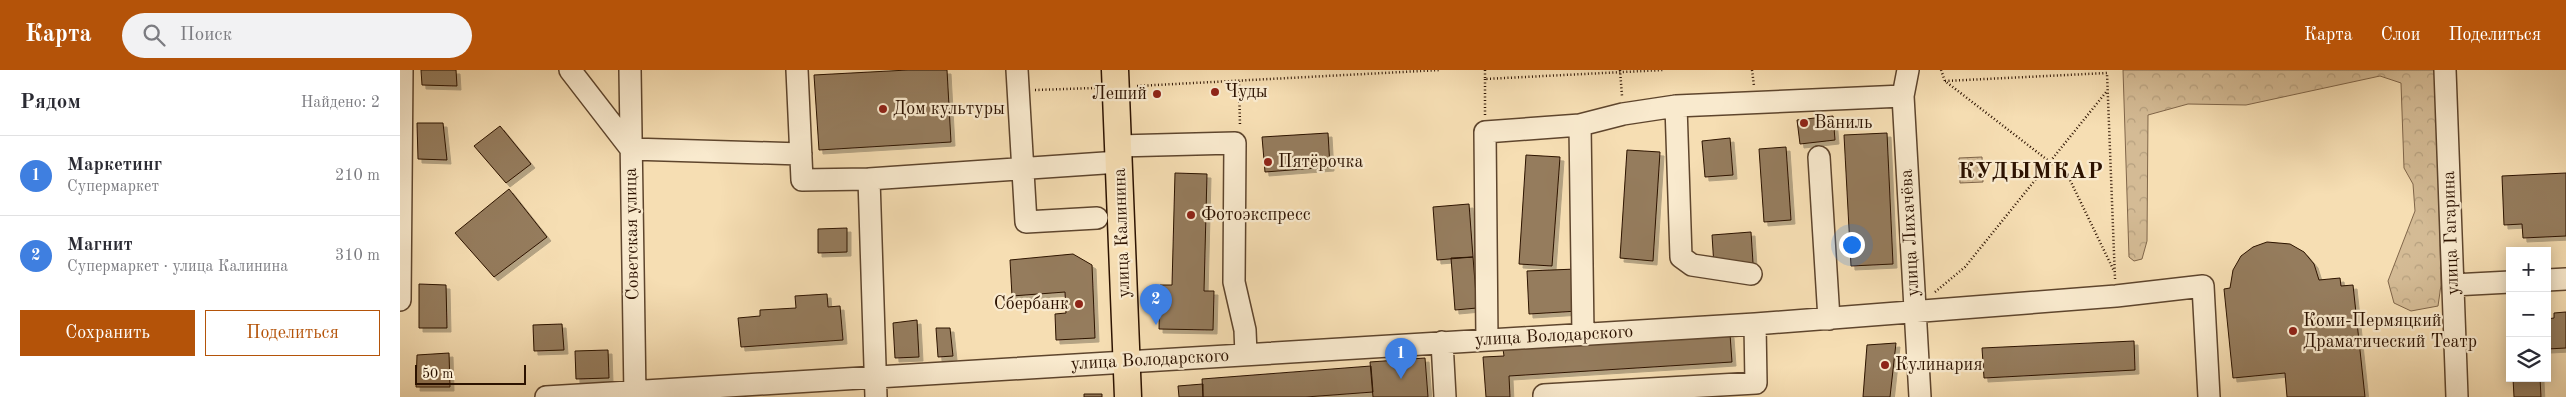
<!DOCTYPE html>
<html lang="ru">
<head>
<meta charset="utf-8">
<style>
	:root { --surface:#fff; --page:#f2f2f3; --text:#2b2b33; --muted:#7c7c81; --line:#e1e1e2; --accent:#b45309 }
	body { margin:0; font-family:"Old Standard TT",serif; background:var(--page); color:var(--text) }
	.controls { position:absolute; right:15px; bottom:15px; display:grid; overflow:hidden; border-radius:0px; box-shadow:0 2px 12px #0003 }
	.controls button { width:45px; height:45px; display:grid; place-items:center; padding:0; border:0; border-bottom:1px solid var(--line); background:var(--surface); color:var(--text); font:25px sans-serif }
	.scale { position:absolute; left:15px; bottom:12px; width:111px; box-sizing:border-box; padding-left:5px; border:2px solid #2c1200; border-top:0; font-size:14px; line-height:18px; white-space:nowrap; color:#2c1200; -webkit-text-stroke:4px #f9eace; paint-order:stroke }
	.you { position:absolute; left:1451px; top:174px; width:18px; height:18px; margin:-12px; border:4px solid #fff; border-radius:50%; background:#1a73e8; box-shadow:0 0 0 8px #1a73e833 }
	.badge { display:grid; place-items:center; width:32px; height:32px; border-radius:50%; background:var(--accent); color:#fff; font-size:16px; font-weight:700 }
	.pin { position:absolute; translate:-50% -41px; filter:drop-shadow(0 1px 2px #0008) }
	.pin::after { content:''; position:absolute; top:26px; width:18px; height:15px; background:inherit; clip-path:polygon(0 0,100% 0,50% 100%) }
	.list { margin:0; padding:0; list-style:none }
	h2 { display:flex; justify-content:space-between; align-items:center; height:65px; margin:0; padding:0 20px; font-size:21px }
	h2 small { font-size:16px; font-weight:400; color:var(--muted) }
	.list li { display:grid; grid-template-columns:32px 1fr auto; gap:15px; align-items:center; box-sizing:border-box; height:80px; padding:0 20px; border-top:1px solid var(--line) }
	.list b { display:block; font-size:19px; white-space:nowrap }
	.list p { margin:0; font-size:16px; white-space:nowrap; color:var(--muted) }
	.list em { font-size:16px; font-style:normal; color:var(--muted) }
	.actions { display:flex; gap:10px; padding:15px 20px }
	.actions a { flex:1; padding:11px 0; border:1px solid var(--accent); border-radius:0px; text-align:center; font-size:18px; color:var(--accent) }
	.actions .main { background:var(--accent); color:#fff }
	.icon { flex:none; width:28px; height:28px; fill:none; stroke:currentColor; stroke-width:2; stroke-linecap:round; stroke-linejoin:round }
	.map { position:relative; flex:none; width:2166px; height:327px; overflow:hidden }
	header { display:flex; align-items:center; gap:30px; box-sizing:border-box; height:70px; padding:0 25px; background:var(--accent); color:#fff }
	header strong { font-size:24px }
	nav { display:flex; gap:28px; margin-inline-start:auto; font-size:18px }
	.search { width:350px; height:45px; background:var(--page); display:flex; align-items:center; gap:12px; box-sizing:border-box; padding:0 18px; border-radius:28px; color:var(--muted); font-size:19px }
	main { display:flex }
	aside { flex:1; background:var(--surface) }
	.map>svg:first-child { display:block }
	.grass { fill:url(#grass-dots); stroke:#80664a }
	.forest { fill:url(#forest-crowns); stroke:#80664a }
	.building { fill:#957c5d; stroke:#2c1200; filter:url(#shadow) }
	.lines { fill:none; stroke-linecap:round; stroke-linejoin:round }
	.minor-casing { stroke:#5e452d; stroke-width:24 }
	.major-casing { stroke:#2c1200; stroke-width:29 }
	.path { stroke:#2c1200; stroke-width:2.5; stroke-dasharray:1 2.5; stroke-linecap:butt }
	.minor { stroke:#f9eace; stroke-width:21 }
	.major { stroke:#f6deb3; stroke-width:26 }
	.poi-dot { fill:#8f2418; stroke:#f9eace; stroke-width:2 }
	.labels { text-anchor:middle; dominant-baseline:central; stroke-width:4.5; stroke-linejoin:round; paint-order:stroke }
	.poi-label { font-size:18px; fill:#2c1200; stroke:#f9eace; text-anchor:start }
	.street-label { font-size:18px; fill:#2c1200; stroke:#f9eace }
	.district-label { font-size:22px; font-weight:bold; letter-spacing:1px; fill:#2c1200; stroke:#f9eace }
</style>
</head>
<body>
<header>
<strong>Карта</strong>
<div class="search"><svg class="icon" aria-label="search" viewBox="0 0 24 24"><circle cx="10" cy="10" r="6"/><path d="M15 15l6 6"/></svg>Поиск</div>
<nav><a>Карта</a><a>Слои</a><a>Поделиться</a></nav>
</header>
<main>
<aside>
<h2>Рядом<small>Найдено: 2</small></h2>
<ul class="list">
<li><span class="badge" style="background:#3f7fe0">1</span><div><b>Маркетинг</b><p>Супермаркет</p></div><em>210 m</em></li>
<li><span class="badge" style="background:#3f7fe0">2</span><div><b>Магнит</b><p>Супермаркет · улица Калинина</p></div><em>310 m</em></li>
</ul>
<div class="actions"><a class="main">Сохранить</a><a>Поделиться</a></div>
</aside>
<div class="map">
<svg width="2166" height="327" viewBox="0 0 2166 327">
	<defs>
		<pattern id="grass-dots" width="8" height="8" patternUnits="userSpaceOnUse" patternTransform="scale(1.25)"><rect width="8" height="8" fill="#d4bb95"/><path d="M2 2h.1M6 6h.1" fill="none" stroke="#b6a07f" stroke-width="1.8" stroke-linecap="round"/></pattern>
		<pattern id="forest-crowns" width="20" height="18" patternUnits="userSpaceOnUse" patternTransform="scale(1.25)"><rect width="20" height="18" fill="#d4bb95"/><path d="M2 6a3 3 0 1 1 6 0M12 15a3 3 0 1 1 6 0" fill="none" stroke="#b6a07f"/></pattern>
		<filter id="shadow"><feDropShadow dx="4" dy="4" stdDeviation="0" flood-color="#0004"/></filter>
	</defs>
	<rect width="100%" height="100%" fill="#f6deb3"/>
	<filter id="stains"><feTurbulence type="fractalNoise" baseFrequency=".004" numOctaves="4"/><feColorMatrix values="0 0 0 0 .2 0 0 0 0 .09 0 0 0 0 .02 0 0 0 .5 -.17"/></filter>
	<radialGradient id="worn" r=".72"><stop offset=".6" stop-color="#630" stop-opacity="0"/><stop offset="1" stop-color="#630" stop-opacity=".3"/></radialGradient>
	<!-- grass -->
	<path class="grass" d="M1582,87L1583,112L1560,113L1559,88Z"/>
	<!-- forest -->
	<path class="forest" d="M1723,0H2036L2041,215L2038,236L2011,241L1994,233L1988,211L2015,141L2013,114L2004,98L2001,13L1980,6L1846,35L1788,34L1748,45L1747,171L1742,189L1734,191L1729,187Z"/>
	<!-- building -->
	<path class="building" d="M21,0H56L57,16L22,15Z
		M508,0H547L551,72L419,80L414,5Z
		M1433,46L1435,70L1400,74L1397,50Z
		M17,53H43L47,90L18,89Z
		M100,56L131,94L106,113L74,76Z
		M928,63L930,97L865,102L862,67Z
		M1487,63L1493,194L1451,196L1444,65Z
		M1330,68L1333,105L1305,107L1302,71Z
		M1386,77L1391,150L1364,152L1359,79Z
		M1227,80L1260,82L1253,191L1220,188Z
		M1126,85L1160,87L1152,196L1119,194Z
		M775,103L807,104L804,221H814L813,260L759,259L760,215H772Z
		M2166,103V166L2123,168L2122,154L2104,155L2102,106Z
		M109,119L147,167L94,207L55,163Z
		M1069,134L1073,187L1037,190L1033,137Z
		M447,158V182L418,183V159Z
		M1351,162L1353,193L1314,196L1312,165Z
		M1867,172L1890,174L1904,182L1914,194L1919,210L1940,208L1941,216L1953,215L1965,327H1887L1885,303L1833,308L1824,219L1830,218L1833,200L1841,186L1853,177Z
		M673,184L692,195L695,268L656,270L655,244L666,243L665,222L612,226L610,190Z
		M1073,187L1077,238L1055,240L1051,188Z
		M1176,199L1178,241L1129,244L1127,201Z
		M19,214L46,215L47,258H19Z
		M427,224L428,237L440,236L443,270L341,277L338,248L360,246V240L396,238L395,226Z
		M2166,242V278L2147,279V249L2154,248V243Z
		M517,250L519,287L495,288L493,253Z
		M162,254L164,280L134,281L133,255Z
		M536,258H550L553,286L538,287Z
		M1330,264L1332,292L1109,306L1110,327H1086L1083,287L1104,286L1103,279Z
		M1734,271L1735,300L1584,308L1582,278Z
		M1496,273L1490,327H1463L1467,275Z
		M208,280L209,308L176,309L175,281Z
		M49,283L50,317H16L17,285Z
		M1025,288L1028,327H973L970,292Z
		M971,296L973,322L906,327H803L802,309Z
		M2113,308H2140L2141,327H2114Z
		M803,314V327H779L778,316Z
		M684,324H702V327H684Z"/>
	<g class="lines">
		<!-- minor casing -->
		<g class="minor-casing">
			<path id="minor" d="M170,0L231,79
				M230,0L235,327
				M397,0L402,110L469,109
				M617,0L626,152L697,148
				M1508,0L1503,26L1520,327
				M2045,0L2057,327
				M1276,36L1281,187L1292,195L1351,204
				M1180,55L1183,264
				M718,76L835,73L834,212L845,260L846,284
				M231,79L401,84
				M1419,87L1429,249
				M2147,210L2166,209
				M2053,215L2110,212
				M0,230L2,0
				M1087,270L1085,62L1180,55L1223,44L1276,36L1503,26
				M1042,272L1045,327
				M146,327L1355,254L1716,226L1803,216L1809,327
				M476,327L469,109L719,92
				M1144,327V325L1356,313L1355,254"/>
		</g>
		<!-- major casing -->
		<g class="major-casing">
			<path id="major" d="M715,0L728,327"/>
		</g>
		<!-- path -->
		<path class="path" d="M1085,0V9L1263,0
			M1220,0L1222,26
			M1352,0L1354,16
			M1541,0L1545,11L1650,92L1670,110L1714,201
			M1085,9V45
			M839,11L840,56
			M1545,11L1707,3L1715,209
			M737,16L1040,0
			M635,20L695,18
			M1535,222L1565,197L1707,21"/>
		<!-- minor -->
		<use href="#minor" class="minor"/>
		<!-- major -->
		<use href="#major" class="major"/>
	</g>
	<!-- markers -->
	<g class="poi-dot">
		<circle cx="815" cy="22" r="5"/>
		<circle cx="757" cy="24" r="5"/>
		<circle cx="483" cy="39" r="5"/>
		<circle cx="1404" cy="53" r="5"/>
		<circle cx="868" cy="92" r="5"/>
		<circle cx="791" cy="145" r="5"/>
		<circle cx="679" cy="234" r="5"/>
		<circle cx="1893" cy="261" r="5"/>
		<circle cx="1485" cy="295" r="5"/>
	</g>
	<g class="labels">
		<!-- poi labels -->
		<g class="poi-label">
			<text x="825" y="22">Чуды</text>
			<text x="747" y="24" text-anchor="end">Леший</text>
			<text x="493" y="39">Дом культуры</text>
			<text x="1414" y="53">Ваниль</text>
			<text x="878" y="92">Пятёрочка</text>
			<text x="801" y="145">Фотоэкспресс</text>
			<text x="669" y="234" text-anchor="end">Сбербанк</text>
			<text x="1903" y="251">Коми-Пермяцкий<tspan x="1903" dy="21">Драматический Театр</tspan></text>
			<text x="1495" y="295">Кулинария</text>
		</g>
		<!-- street labels -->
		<g class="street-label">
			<text transform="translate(722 163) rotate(-92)">улица Калинина</text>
			<text transform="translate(1510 163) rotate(-93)">улица Лихачёва</text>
			<text transform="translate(2051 163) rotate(-92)">улица Гагарина</text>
			<text transform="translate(232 164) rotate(-91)">Советская улица</text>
			<text transform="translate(1154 266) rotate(-3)">улица Володарского</text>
			<text transform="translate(750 290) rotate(-3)">улица Володарского</text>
		</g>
		<!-- district labels -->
		<g class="district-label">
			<text x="1631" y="102">КУДЫМКАР</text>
		</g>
	</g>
	<rect width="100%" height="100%" filter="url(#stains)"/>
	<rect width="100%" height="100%" fill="url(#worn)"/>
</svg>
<div class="controls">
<button>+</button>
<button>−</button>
<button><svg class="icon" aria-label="layers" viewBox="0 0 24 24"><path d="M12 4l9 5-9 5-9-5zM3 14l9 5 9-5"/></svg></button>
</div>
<div class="scale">50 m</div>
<div class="you"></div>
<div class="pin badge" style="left:1001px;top:309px;background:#3f7fe0">1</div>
<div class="pin badge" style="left:756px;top:255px;background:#3f7fe0">2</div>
</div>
</main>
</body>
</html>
